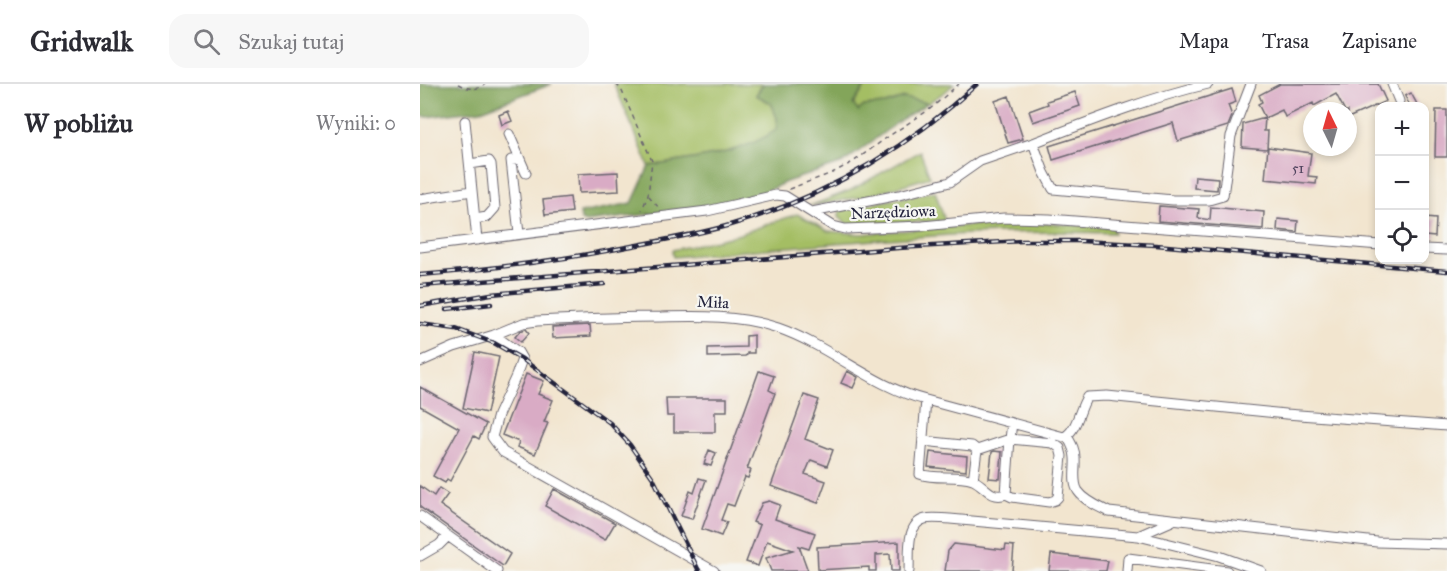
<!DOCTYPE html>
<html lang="pl">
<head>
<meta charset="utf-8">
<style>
	:root { --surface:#fff; --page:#f7f7f7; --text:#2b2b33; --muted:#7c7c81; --line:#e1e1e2 }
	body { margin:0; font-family:"IM FELL Great Primer",serif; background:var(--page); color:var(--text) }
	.controls { position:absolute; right:18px; top:18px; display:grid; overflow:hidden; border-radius:12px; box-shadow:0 3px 9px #0003 }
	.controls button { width:54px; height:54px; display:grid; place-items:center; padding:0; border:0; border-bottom:2px solid var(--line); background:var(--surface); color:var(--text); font:30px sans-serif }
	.compass { position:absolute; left:883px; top:18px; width:54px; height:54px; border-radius:50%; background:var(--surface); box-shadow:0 3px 9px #0003; rotate:355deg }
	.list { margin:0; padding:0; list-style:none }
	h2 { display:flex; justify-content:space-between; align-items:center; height:78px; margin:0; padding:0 24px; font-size:26px }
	h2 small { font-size:20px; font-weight:400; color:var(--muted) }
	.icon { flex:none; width:33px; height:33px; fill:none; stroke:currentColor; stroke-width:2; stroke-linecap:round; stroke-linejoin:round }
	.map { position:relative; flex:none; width:1027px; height:487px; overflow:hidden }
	header { display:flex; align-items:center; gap:36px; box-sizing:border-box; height:84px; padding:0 30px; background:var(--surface); border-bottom:2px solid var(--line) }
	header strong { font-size:28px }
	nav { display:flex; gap:33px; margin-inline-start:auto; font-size:21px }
	.search { width:420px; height:54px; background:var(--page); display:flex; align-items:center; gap:15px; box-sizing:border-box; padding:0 21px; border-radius:18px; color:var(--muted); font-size:22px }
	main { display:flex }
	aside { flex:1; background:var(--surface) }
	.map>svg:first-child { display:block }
	.green { fill:#a4be64; stroke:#637050; stroke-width:1.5 }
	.forest { fill:#83a55a; stroke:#52644a; stroke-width:1.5 }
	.building { fill:#d9abc5 }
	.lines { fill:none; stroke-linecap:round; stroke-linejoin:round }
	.minor-casing { stroke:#6b666f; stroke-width:11 }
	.path { stroke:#6b666f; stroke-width:1.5; stroke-dasharray:4.5 4.5; stroke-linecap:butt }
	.minor { stroke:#fff; stroke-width:9 }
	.rail-casing { stroke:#22223b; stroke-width:4.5 }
	.rail { stroke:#f6f6f2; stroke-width:2; stroke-dasharray:7; stroke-linecap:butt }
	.labels { text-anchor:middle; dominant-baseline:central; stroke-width:4.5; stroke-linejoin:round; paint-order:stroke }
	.number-label { font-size:14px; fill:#50445e }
	.street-label { font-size:16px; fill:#22223b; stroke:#f6f6f2 }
</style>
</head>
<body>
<header>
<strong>Gridwalk</strong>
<div class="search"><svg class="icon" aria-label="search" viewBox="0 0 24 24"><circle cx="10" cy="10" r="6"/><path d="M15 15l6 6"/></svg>Szukaj tutaj</div>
<nav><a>Mapa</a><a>Trasa</a><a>Zapisane</a></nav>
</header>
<main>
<aside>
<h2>W pobliżu<small>Wyniki: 0</small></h2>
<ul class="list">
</ul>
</aside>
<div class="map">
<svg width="1027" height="487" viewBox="0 0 1027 487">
	<rect width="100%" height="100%" fill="#f6f6f2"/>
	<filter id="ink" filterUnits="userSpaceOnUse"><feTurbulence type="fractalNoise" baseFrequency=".0167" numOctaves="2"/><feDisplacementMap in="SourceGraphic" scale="12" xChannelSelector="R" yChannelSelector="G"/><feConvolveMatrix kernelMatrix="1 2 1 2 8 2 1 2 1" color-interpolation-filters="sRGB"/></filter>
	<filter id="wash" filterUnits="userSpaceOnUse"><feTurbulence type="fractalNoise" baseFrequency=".008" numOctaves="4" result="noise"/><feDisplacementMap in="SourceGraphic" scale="24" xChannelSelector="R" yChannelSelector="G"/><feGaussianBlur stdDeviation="1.35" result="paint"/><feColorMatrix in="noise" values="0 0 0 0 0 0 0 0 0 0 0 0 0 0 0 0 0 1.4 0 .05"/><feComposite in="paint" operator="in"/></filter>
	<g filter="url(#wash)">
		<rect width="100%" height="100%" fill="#f2e5cf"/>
		<!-- green -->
		<path class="green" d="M194,0H343L336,11L351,19L357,34V46C321,71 271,75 229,82Z
			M447,0H534L525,8L508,19L484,14L465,20L444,22L438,27L433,21Z
			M500,67L510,93L447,112L390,122L431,106Z
			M515,107L525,137L428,141L419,132L420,126Z
			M377,130L408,147L441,150L593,138L693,143L694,149C547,144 400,161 253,173L252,166L314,152Z"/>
		<!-- forest -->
		<path class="forest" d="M0,0H132L61,26L7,33L0,32Z
			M343,0H447L433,20L438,27L444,22L465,20L484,14L508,19L482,35L423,79L366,98L340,110L295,122L165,138L161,136L160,129L212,119L229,82C271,75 321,71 356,46L357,34L351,19L336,11Z"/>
		<g id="blocks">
			<!-- building -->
			<path class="building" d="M860,0H958L966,17L928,34V27H925L916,10L894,22L893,19L865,33L862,26L845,34L844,47H848L847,65L822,63L823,40L845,34L838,20L842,18L839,11Z
				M812,5L816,18L808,21L812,32L808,42L758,57L753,39L633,76L629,62Z
				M655,8L660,22L613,38L609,27L628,20L627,17Z
				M991,9L998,22H990L985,12Z
				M589,12L603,55L588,59L575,17Z
				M1016,26H1027V73H1015Z
				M88,27L92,37L82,41L79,31Z
				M848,63L891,69L888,92L897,93L896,100L845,95Z
				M198,88L199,107L159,109L158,90Z
				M775,92L798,94L797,106L774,104Z
				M150,113L152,128L125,131L123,116Z
				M739,122L779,125L778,134L790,136L791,123L844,128L843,145L738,137Z
				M1005,134L1016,135L1015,153L1005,152Z
				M858,135L878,137L877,148L857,146Z
				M170,241L171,252L133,254L132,243Z
				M106,245L109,249L101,258L95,253L100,247Z
				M334,251V269H327V271L325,272L288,273V264L326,263V252Z
				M55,268L79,273L67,329L43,324Z
				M339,287L354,292L349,306L355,309L327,385L331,386L328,394L325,393L314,422L307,420L301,436L307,438L301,452L282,445Z
				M427,287L438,293L433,304L421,299Z
				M106,290L124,297L118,310L133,316L124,338L128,339L115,370L97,363L99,358L82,351Z
				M0,303L66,340L59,355L54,352L30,397L27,395L25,399L13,392L39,344L0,322Z
				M384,311L399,316L385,355L413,366L407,382L391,376L385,390L406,397L398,419L351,402Z
				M246,314H307V327H295V348H254V332H247Z
				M289,366L296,369L291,382L284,380Z
				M574,367L582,368L580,395L569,394L572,368Z
				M510,368L547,372L546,387L508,383Z
				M279,394L286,396L272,435L261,432L270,407L274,409Z
				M0,402L14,412L19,404L28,410L20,421L90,470L83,482L0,423Z
				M134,405L195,439L185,456L125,422Z
				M349,417L360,421L355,435L395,449L389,465L379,462L388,487H351L346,474L373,466L347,457L338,482L326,478L340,441L333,438L342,419Z
				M479,458V487H471L470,470L456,471V487H449V483L398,486L397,463Z
				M534,460L585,466L586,461L594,462L592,487H525L528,467Z
				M631,470L688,477L686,487H629Z"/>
		</g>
	</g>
	<g filter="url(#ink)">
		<use href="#blocks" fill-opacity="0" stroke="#6b666f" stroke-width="1.5"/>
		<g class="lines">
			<!-- minor casing -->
			<g class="minor-casing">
				<path id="minor" d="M788,0C728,14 670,37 613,59L624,88L633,105L753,116H789L803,112L811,52L831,0
					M972,0L979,17
					M45,37L57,156
					M89,50L106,89
					M50,80L69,77L71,80L75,124L67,133L55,135
					M0,115L52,107
					M392,128L479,111L530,98L560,77L613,59
					M99,150L91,76L100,75
					M0,163L287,127L356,111L365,112L413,142L425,145L503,142L584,134L629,135L960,161
					M1004,165L1027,166
					M74,251L103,239L117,237C158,235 199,233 241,233C280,232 320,231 358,244C410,262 453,303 506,316L500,390C516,396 536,390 553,396C565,401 570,416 586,410L590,355L557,366L552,362L503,357
					M0,278L34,263L74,251L98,268L102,275L96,292L78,331L72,353L83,368L294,487
					M506,316L644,353C657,347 659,325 667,313L687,312L866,330L1027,342
					M647,352C651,359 655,365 655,374C656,384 652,398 658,407C665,417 679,423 689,428L957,458L1027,460
					M553,396L557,366
					M586,410L592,413L629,418L635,416L638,413L642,372L640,364L633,359L590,355L592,339
					M0,432L28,452
					M718,452L752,437
					M0,472L19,461L28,452L77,487
					M489,487C490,471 485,440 505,435C513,433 522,435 530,435L718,452L799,472L841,487
					M707,487L708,474L807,487"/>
			</g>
			<!-- path -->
			<path class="path" d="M38,0C47,5 57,7 65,0
				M196,0L201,5L232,77L228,111L222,126
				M369,105L412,89L433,78L469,52L510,25L539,0
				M229,112L239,124"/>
			<!-- minor -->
			<use href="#minor" class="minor"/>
			<!-- rail casing -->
			<g class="rail-casing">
				<path id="rail" d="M0,191C72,185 142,176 212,162C245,156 278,150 310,141C403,114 486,65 557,0
					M0,202L478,164L602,157H661L736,161L1027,187
					M0,222L71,210L184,200
					M27,225L71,220
					M0,240L36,245L74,259L102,275L190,339L210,361L233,394L279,487"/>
			</g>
			<!-- rail -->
			<use href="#rail" class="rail"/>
		</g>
	</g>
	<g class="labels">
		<!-- number labels -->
		<g class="number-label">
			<text x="878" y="84">51</text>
		</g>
		<!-- street labels -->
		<g class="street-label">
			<text transform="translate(473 128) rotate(-2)">Narzędziowa</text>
			<text transform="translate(293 218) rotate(3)">Miła</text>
		</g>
	</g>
</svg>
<div class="controls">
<button>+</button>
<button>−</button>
<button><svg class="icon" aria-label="locate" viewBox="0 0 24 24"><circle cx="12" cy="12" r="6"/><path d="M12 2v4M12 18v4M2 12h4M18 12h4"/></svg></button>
</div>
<svg class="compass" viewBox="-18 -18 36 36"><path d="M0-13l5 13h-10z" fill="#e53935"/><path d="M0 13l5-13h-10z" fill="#7c7c81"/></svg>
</div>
</main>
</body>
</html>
